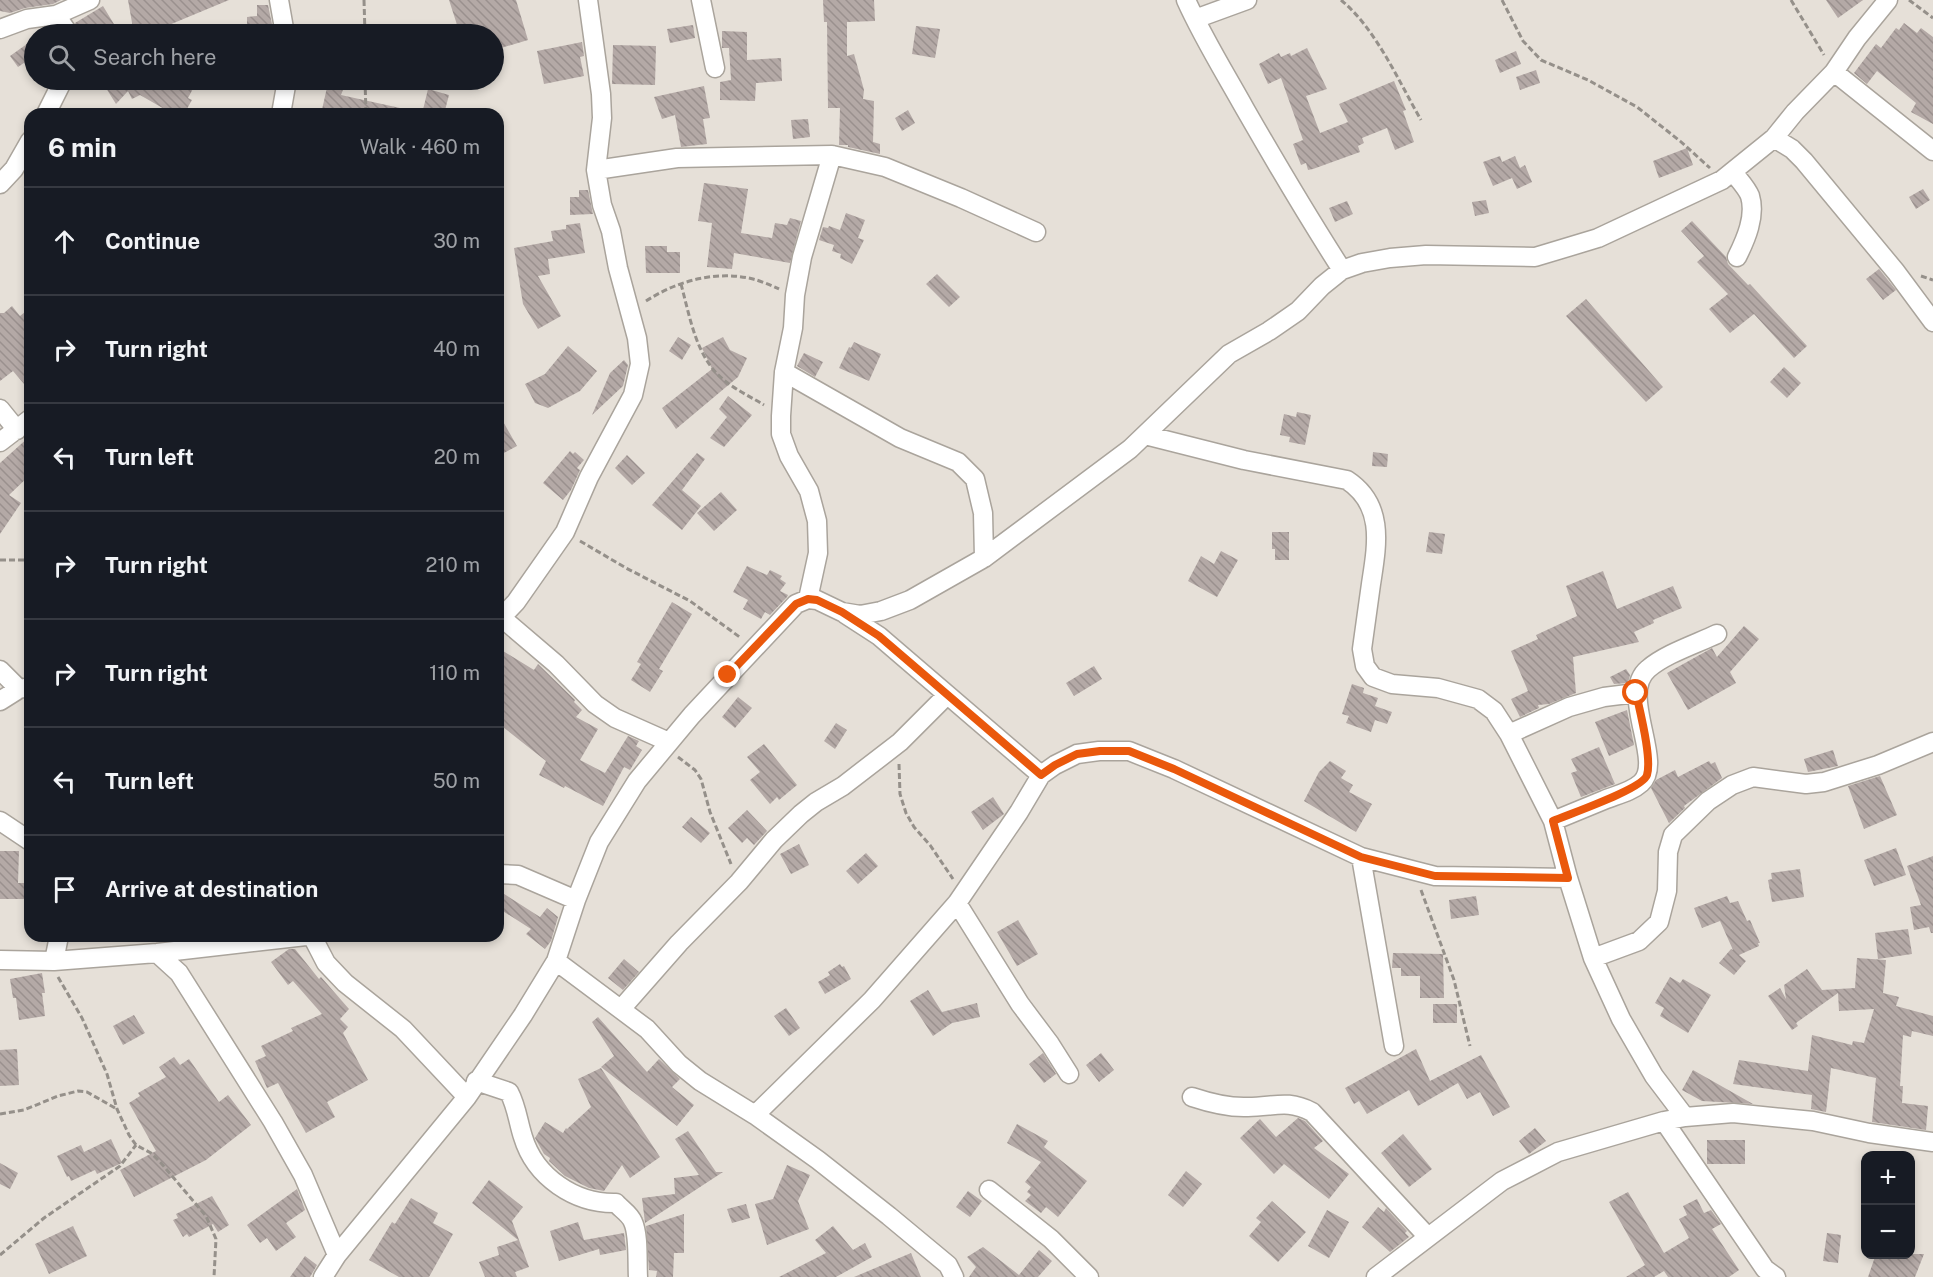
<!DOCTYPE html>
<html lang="en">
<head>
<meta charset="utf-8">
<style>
	:root { --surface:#171b24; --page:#242831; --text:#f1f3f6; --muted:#9ea1a6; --line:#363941 }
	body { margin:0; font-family:"Public Sans",sans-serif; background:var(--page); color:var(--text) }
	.controls { position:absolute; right:18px; bottom:18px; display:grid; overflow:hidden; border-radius:12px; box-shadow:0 3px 9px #0003 }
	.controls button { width:54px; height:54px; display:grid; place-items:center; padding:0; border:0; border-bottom:2px solid var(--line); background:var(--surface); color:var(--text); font:30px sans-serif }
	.stop { position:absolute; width:18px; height:18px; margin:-14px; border:4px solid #ea580c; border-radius:50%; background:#fff }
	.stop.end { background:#ea580c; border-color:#fff; box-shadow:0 2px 6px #0008 }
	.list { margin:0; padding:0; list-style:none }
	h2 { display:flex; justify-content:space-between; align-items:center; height:78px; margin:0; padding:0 24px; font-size:26px }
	h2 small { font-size:20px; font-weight:400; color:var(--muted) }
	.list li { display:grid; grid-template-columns:39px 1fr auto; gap:18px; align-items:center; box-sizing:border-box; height:108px; padding:0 24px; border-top:2px solid var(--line) }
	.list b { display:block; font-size:22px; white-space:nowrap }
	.list em { font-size:20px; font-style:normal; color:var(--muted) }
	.icon { flex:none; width:33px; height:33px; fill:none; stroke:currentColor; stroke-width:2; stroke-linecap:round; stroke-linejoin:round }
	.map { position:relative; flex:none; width:1933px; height:1277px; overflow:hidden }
	.search { position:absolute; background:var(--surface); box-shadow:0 3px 9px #0003; left:24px; top:24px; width:480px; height:66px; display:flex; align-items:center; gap:15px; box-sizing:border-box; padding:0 21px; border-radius:33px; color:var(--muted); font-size:22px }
	.panel { position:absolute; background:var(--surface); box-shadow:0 3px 9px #0003; left:24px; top:108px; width:480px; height:834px; border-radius:18px }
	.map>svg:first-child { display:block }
	.building { fill:url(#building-back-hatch) }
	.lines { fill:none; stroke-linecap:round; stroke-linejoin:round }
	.minor-casing { stroke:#aaa49c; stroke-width:21 }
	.path { stroke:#95908a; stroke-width:3; stroke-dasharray:6 3; stroke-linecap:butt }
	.minor { stroke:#fff; stroke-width:18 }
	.route { stroke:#ea580c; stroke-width:8 }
</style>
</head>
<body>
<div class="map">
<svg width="1933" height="1277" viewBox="0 0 1933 1277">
	<defs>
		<pattern id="building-back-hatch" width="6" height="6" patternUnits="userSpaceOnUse" patternTransform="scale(1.5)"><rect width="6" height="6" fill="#b4a9a6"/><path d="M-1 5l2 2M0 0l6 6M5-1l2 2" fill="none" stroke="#9a908e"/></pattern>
	</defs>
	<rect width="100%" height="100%" fill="#e6e0d8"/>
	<!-- building -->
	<path class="building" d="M0,0H61L53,4L25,8L10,13L0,11Z
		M128,0H229L169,25L173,34H134Z
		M449,0H516L528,40L494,50V34H460Z
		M823,0H874L875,21L847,22V56L854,54L864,90L863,99L874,101L873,142L880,144V154L848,147V145H839L840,108H828L827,22H824Z
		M1826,0H1863L1838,18Z
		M257,5H268L274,34H247V17L257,16Z
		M103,6L120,34H80L75,23Z
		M1904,23L1917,33L1921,28L1933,37V124L1911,112L1916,103L1877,71L1867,84L1854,73L1876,44L1881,48L1896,28L1899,30Z
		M693,25L695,38L670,43L667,29Z
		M916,26L940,29L935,58L912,54Z
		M722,31L747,32V60L781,58L782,81L756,83L755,101L720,100V82L731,80L729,48H722Z
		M34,39V56L18,67L10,56Z
		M582,42L584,56L580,57L584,76L544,84L537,51Z
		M613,45L656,46L655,85L612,84Z
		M1307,48L1327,89L1306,96L1320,133L1348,122L1339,104L1394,81L1406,110L1403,111L1414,142L1395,150L1387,128L1362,138L1364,143L1358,146L1360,152L1313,169L1308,170L1306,163L1301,165L1293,144L1303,140L1281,78L1268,84L1259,64L1279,53L1281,57L1290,53L1291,56Z
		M1516,51L1521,64L1500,73L1495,60Z
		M1536,70L1540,83L1520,90L1516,77Z
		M101,80H185L195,85L188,98L192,100L184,114H173L140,95L132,99L128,91L116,104Z
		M328,83L344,87L341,95L400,108L399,114H321Z
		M704,86L710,118L703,119L707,144L681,147L675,115L662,119L654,97Z
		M428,89L449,95L444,114H422Z
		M908,110L915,123L902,131L895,118Z
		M808,119L810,137L793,139L791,120Z
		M1687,148L1693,165L1659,178L1653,161Z
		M1500,156L1502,162L1515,156L1520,168L1525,165L1532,182L1517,189L1512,178L1493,186L1483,162Z
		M704,183L748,189L741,233L772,238L775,223L787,225L790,218L801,221L790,263L734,253L732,269L707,267L712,223L698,221Z
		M1923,189L1930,200L1916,209L1909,197Z
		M579,190H588L593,214L570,215V197H579Z
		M1486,200L1489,213L1475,216L1472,202Z
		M1347,201L1353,214L1335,222L1329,208Z
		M846,213L865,220L858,238L864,240L852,264L840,258L841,254L832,251L834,245L819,240L823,227L828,228L829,226L840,230Z
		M1692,221L1726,257L1728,264L1748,285L1750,284L1807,346L1794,358L1754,314L1730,333L1709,309L1728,294L1697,262L1704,256L1681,231Z
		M580,223L585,253L548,259L550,274L538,276L561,316L538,329L523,304L514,248L553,241L551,231L566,229V225Z
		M645,246H667V252H680V273H646Z
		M1879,269L1896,290L1883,300L1866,279Z
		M937,274L960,297L949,307L926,284Z
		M1586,299L1663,387L1646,402L1566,316Z
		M12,306L20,316L30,308V348L24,353L30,361V391L13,371L0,381V313H4Z
		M678,337L691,345L682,360L669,351Z
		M723,337L730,350L747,358L738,377L676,429L662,408L712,369L702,348Z
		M854,342L881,354L869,381L839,368L849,347L851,348Z
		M568,346L597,371L580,391L548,408L535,403L525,384L545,374Z
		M804,353L823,362L815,377L797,366Z
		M624,360L628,365L623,386L592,415L610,373Z
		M1784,367L1801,383L1787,398L1770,382Z
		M728,396L752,415L724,447L710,438L727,417L719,409Z
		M1297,412L1311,415L1305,445L1289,442L1290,437L1280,435L1284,414L1296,417Z
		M498,413L517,446L498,456Z
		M30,436V475L9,495L21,503L0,534V463Z
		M570,451L573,454L575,452L584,460L577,468L580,470L571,490L563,500L543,483Z
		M1373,452L1388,454L1387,467L1372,466Z
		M697,453L705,459L682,490L701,506L682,530L652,505Z
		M627,455L645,473L632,485L615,468Z
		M721,492L737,510L714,531L697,513Z
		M1272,532H1289V560H1275V549H1272Z
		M1429,532L1445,534L1442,554L1426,552Z
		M1221,551L1238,560L1217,597L1188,581L1201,556L1214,564Z
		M747,566L767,575L770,570L782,576L780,579L786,583L780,591L788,595L787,597L770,615L765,612L761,619L743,609L748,600L733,592Z
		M1603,571L1617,609L1673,586L1682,608L1653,620L1654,623L1634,632L1639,642L1573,657L1576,693L1549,704L1538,705L1539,708L1520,717L1511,699L1528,691L1511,651L1538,639L1536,635L1577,616L1566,586Z
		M672,602L692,614L659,669L663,671L650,692L631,680L641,664L637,662Z
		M1744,626L1759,639L1730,672L1736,683L1688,710L1667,673L1712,648L1717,657Z
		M498,648L534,670L538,664L575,700L574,702L582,710L576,717L598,729L580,760L605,773L628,736L639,741L636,746L642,750L630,770L624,767L603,806L565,786L564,788L539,775L546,761L498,723Z
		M1094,666L1102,679L1074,696L1066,683Z
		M1626,669L1630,675L1628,683L1614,684L1610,677Z
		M1352,684L1364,688L1363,693L1378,698L1375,706L1392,712L1387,724L1375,720L1371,732L1346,723L1349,716L1342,714Z
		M738,697L752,708L735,728L722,717Z
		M1627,710L1634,745L1609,756L1595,722Z
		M836,723L847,730L835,749L824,741Z
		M764,744L797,785L779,800L777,797L770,804L750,780L760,772L747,757Z
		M1599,747L1615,784L1581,797L1571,773L1577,771L1571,759Z
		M1833,750L1838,766L1808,772L1804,759Z
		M1330,761L1346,771L1341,778L1353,785L1349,792L1372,804L1356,832L1304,801L1319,772Z
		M1709,761L1711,764L1715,762L1722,778L1684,806L1685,808L1669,823L1651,788L1656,780L1675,770L1678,777Z
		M1880,776L1897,815L1864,829L1848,786Z
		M993,797L1004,814L983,830L971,812Z
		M747,810L767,831L754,845L747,838L742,843L728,828Z
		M691,817L710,833L701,843L682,827Z
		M799,844L809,865L791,874L780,854Z
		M1896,848L1906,875L1874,886L1864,860Z
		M0,851H19L18,883H30V899H0Z
		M866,853L878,866L858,884L846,871Z
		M1933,856V933H1931L1929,927L1914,930L1910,907L1921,905L1907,866Z
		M1800,869L1804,897L1772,902L1768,880L1772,879L1771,873Z
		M498,890L540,917L547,908L558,917L551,941L545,949L526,934L531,929L498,908Z
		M1476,896L1479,915L1451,919L1449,900Z
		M1727,896L1730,903L1738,901L1747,921L1750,920L1760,943H1758L1759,946L1739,955L1746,961L1734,975L1719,963L1731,949L1733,950L1720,921L1702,928L1694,908Z
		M1018,920L1038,954L1017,966L997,932Z
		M1908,929L1912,954L1878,959L1875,933Z
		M289,949H295L319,979L321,977L349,1009L340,1019L348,1027L343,1033L368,1080L327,1102L335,1117L306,1133L278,1083L267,1088L255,1061L266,1056L261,1046L293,1031L291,1028L322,1014L293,981L288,985L271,962Z
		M1393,953L1443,954L1444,998H1420V976H1401V968H1392Z
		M1857,958L1886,960L1883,993L1899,997L1896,1006L1933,1016V1036L1912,1031L1911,1037L1903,1035L1900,1086H1903L1902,1103L1928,1106L1926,1130L1872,1122L1876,1078L1831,1068L1826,1112L1811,1109L1812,1095L1733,1084L1739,1060L1808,1071L1812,1035L1852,1045L1853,1041L1864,1043L1874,1009L1839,1011L1838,993L1796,1023L1798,1026L1792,1030L1768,996L1780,988L1786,999L1784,985L1807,969L1822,990L1855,988Z
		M624,959L639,972L623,990L608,978Z
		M840,964L842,967L844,966L851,979L825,994L818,982L830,975L828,972Z
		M42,973L45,993H42L45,1016L19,1020L16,998H13L10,979Z
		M1670,977L1680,983L1683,979L1711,995L1688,1033L1660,1016L1664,1008L1655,1003Z
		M928,990L942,1012L977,1003L980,1017L952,1023L933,1036L910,1001Z
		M1433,1004H1457V1023H1433Z
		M786,1008L800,1028L789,1036L774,1016Z
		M134,1015L145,1033L123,1045L113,1026Z
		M598,1017L647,1072L659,1059L680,1079L672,1087L694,1105L677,1126L601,1067L614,1056L592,1022Z
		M17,1049L19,1085L0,1086V1050Z
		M1416,1049L1430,1081L1481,1055L1510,1107L1493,1116L1480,1092L1467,1099L1458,1083L1418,1106L1409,1090L1367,1114L1359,1101L1354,1104L1345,1088Z
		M1043,1053L1056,1074L1044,1083L1029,1064Z
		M1101,1053L1114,1070L1099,1082L1086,1065Z
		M174,1057L180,1065L189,1059L219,1102L228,1095L251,1125L206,1160L134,1197L120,1170L156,1151L129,1103L140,1096L138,1093L166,1077L159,1067Z
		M601,1068L660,1157L630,1178L622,1165L604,1191L589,1188L565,1176L549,1161L550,1158L544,1154L535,1138L545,1122L563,1133L566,1128L567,1129L591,1107L578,1079Z
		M1693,1070L1753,1104L1702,1101L1682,1090Z
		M1298,1118L1305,1121L1323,1141L1314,1148L1349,1174L1329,1199L1284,1164L1274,1174L1240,1138L1260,1119L1276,1137Z
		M1017,1124L1048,1141L1044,1147L1087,1181L1058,1217L1046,1207L1041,1213L1025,1201L1031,1195L1027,1192L1031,1187L1025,1182L1041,1162L1007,1143Z
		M1535,1128L1546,1141L1529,1154L1519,1141Z
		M688,1131L716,1172H723L645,1223L642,1198L675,1194L674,1178L699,1175L675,1139Z
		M1403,1134L1432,1169L1409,1187L1381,1153Z
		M111,1139L122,1163L97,1174L95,1170L71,1181L69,1176L67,1177L57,1156L81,1145L84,1152Z
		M1707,1140H1745V1164H1707Z
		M0,1163L18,1173L10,1189L0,1184Z
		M787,1165L810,1175L798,1201L809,1229L767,1245L755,1204L773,1199Z
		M1186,1171L1202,1184L1183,1207L1168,1195Z
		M489,1180L523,1207L512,1221L529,1267L515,1272L517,1277H485L479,1262L499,1255L497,1247L518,1240L472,1203Z
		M297,1189L305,1210L286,1223L296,1237L276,1251L267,1238L260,1243L247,1225Z
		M968,1191L982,1201L970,1217L956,1207Z
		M1628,1192L1664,1253L1689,1238L1679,1219L1687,1215L1683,1206L1697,1199L1704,1213L1711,1210L1721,1224L1712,1229L1739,1270L1729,1277H1668L1664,1271L1654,1277H1626L1645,1265L1609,1202Z
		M212,1196L229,1225L218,1232L213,1224L189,1237L187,1234L183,1237L173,1220L178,1218L176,1214Z
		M411,1198L438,1213L433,1223L453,1234L429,1277H399L369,1260L392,1222L395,1224Z
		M1272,1201L1306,1232L1278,1262L1249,1236L1261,1222L1256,1218Z
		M746,1204L750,1218L732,1223L727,1209Z
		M1378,1207L1384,1212L1386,1208L1407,1231L1405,1233L1409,1237L1390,1252L1362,1227Z
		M1327,1210L1349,1222L1329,1258L1308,1246Z
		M684,1214V1253H674L673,1277H656L657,1271L649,1270L646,1226Z
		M578,1222L584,1240L624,1233L626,1250L600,1255L599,1249L559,1261L550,1231Z
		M73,1226L87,1256L49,1274L35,1244Z
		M833,1226L853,1250L865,1243L872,1257L836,1277H779L826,1253L815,1240Z
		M1827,1233L1841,1235L1838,1263L1823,1261Z
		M983,1247L1019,1275L1039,1250L1052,1261L1038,1277H969L976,1267L967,1257Z
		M911,1253L921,1277H854Z
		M1876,1254H1924L1915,1277H1868Z
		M305,1256L317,1265L313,1272L310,1277H290Z"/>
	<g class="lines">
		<!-- minor casing -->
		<g class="minor-casing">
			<path id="minor" d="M279,0L285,34
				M701,0L715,68
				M1186,0C1203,38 1225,73 1245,109C1276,163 1308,217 1342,270
				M56,15L69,34
				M1195,19L1247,0
				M0,29L27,19L56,15L90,0
				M1834,72L1933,151
				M46,114L63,80
				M281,114L287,80
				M1774,138L1792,149L1804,161L1896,272L1933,322
				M596,170L677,158L832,155L885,167L961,198L1036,232
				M1733,172C1739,180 1747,188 1750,196C1756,216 1746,239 1737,257
				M0,184L14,169L30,141
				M784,372L900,438L958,462L975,479L983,513L984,558
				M0,409L17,430
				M1145,435L1244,460L1347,480C1385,505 1377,545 1371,584C1368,606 1365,627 1362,649L1365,666L1373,677L1392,684L1438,688L1478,699L1494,711L1509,734L1553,821L1568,878L1593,958L1621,1019L1654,1076L1685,1117
				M0,442L30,419
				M808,599L818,553L817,521L809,491L789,456L781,434V416L784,372L793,328L795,295L802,257L832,155
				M845,614L879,636L1041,775
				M502,618L556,664L595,704L615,718L669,742
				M498,621L516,602L565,532L589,477L633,395L640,364L637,338L618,268L611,231L602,205L596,170L602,118L601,94L588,0
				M0,670L19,689
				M0,701L19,689L30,687
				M1509,734L1569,707L1604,697L1636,693
				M0,821L30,841
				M1553,821C1570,814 1587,807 1604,800C1616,795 1631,792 1641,783C1665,762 1618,694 1648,669C1665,654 1696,644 1717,634
				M1361,857L1394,1046
				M498,874L518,875L576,900
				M957,903L1020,1004L1050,1044L1069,1074
				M312,936L326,963L345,983L403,1029L467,1097
				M157,953L179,973L273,1122L303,1175L337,1255
				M1593,958L1639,941L1659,922L1667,891L1668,852L1673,835L1708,801L1732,785L1753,777L1806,784L1824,782L1878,765L1933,742
				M0,960L54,961L157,953L306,936
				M54,961L59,936
				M556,961L647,1029L679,1064L700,1081L755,1115L818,1160L889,1216L948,1265L954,1277
				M621,1009L679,943L739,882L774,840L801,814L816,802L843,786L900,742L947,695
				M476,1081L509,1092C517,1107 518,1122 523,1137C535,1177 575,1204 616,1203C621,1209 630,1214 633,1222C639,1235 637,1262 638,1277
				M1192,1097C1210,1103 1228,1108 1248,1107C1274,1107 1287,1099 1312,1112L1428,1237
				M755,1115L872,1000L957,903L1019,812L1041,775L1055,765L1077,754L1099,751H1129L1174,769L1361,857L1435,876L1568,878
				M1664,1121L1765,1269L1776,1277
				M989,1190L1051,1239L1089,1277
				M323,1277L337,1255L467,1097L523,1015L556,961L576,900L599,842L637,781L692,715L796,604L808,599L817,600L842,612L860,615L881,611L910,600L984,558L1130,449L1229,354L1269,331L1298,311L1322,286L1342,270L1362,263L1390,258L1426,255L1535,257L1598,238L1722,180L1774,138L1795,112L1834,72L1857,38L1888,0
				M1376,1277L1502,1181L1558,1152L1664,1121L1685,1117L1733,1113L1813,1121L1869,1133L1933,1142"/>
		</g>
		<!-- path -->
		<path class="path" d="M364,0L365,34
			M1341,0C1376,29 1398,80 1421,120
			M1502,0L1523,41L1541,60L1588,80L1637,107L1680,141L1710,168
			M1791,0L1824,55
			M1909,0L1933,18
			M365,80L366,114
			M1921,276L1933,280
			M681,284C690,317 696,358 724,380C736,390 751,397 764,405
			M646,301C677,281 716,270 753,279C761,281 770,285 779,289
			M580,541L626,568L690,601L741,638
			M0,560H30
			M678,757L695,770L701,779L710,812L731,864
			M899,764L900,794L906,813L914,827L930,845L953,879
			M1421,890L1454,980L1470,1046
			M58,977L82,1018L107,1074L117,1109L129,1135L136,1145L151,1153L161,1163L206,1216L216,1239L214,1277
			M0,1114L24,1110L58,1096L78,1091L87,1092L115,1108
			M0,1255L44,1218L120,1166L136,1145"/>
		<!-- minor -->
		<use href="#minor" class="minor"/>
	</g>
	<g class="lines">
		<!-- route -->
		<path class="route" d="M728,675L796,604L808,599L817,600L842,612L879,636L1041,775L1055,765L1077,754L1100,751H1129L1174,769L1361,857L1435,876L1568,878L1553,821C1569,814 1643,789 1647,775C1652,758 1640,712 1636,693"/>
	</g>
</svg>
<div class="controls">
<button>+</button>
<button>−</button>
</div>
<div class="stop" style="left:1636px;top:693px"></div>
<div class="stop end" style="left:728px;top:675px"></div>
<div class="search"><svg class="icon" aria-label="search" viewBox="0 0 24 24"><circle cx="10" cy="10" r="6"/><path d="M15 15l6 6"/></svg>Search here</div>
<section class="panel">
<h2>6 min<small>Walk · 460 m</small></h2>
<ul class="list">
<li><svg class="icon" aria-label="ahead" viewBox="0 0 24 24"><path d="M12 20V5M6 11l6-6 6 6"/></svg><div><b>Continue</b></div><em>30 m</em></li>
<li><svg class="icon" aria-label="right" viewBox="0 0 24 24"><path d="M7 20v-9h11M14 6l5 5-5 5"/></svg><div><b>Turn right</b></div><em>40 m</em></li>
<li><svg class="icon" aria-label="left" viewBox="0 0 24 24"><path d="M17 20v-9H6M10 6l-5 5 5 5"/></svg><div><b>Turn left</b></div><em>20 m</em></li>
<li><svg class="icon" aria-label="right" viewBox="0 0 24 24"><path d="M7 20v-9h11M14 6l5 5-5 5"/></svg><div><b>Turn right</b></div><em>210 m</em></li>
<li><svg class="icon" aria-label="right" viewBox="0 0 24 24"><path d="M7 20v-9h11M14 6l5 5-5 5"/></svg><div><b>Turn right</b></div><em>110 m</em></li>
<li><svg class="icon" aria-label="left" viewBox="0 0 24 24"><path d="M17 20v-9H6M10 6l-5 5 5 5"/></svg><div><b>Turn left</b></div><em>50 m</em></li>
<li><svg class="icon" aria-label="arrive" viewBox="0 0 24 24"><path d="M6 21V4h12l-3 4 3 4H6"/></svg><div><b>Arrive at destination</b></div></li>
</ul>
</section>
</div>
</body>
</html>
